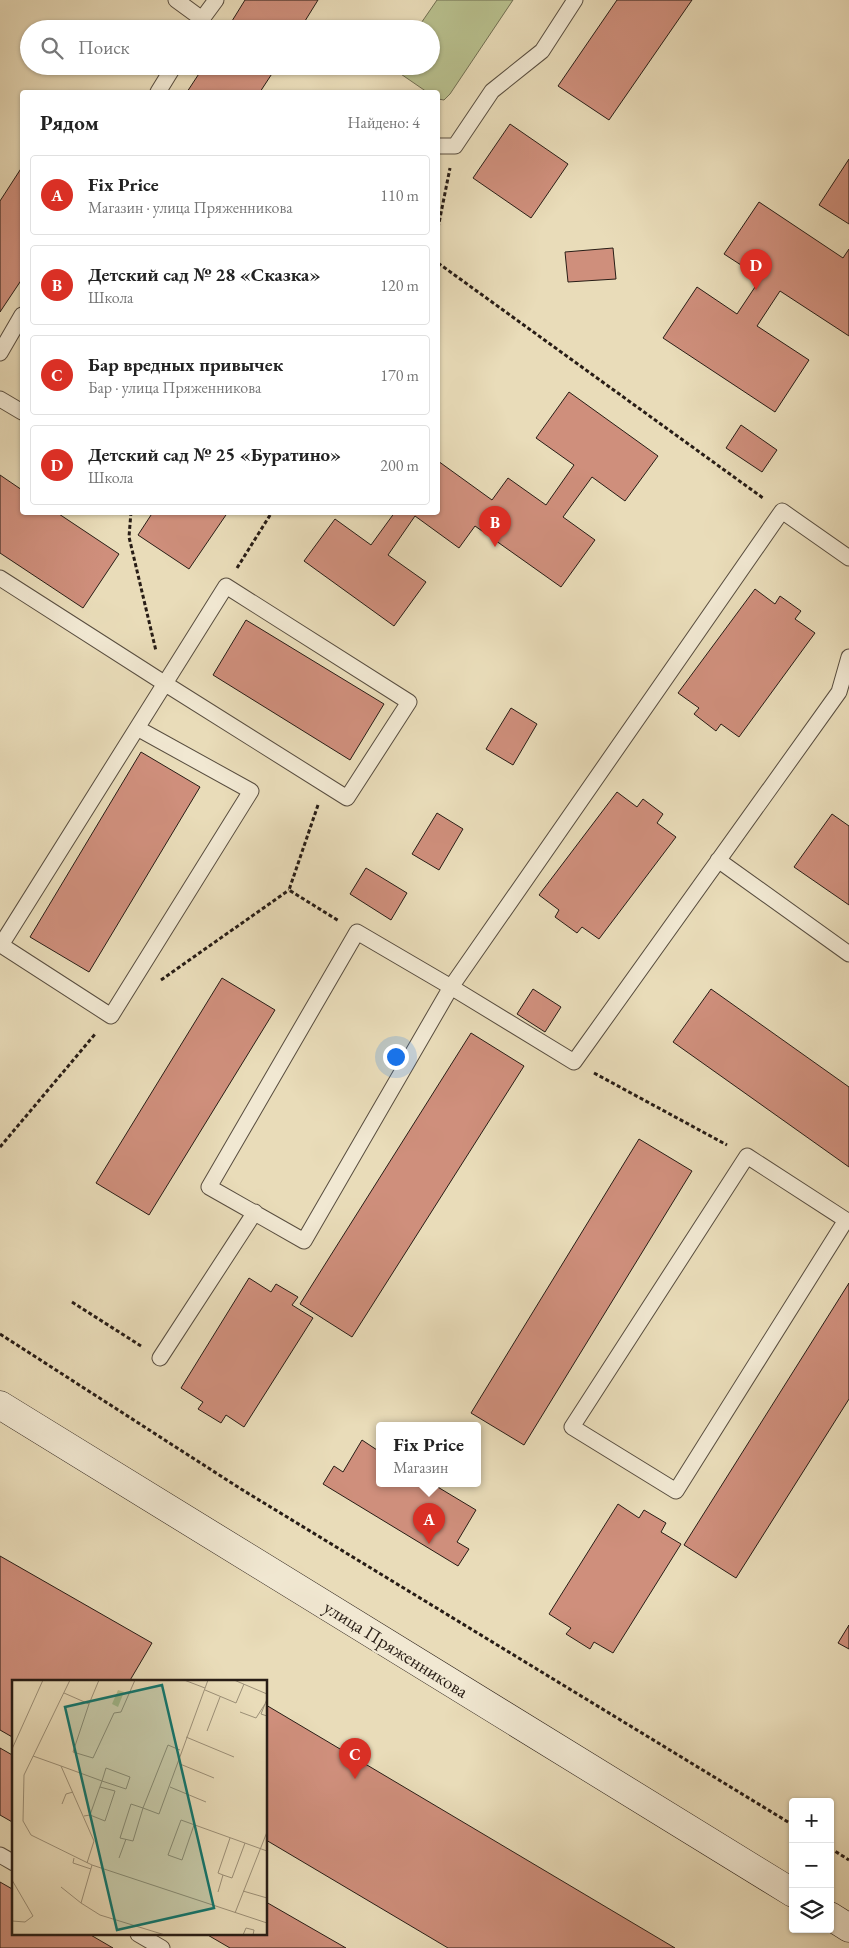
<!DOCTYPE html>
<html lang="ru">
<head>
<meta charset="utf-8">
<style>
	:root { --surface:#fff; --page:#f6f6f6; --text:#222; --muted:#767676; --line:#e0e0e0; --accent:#d93025 }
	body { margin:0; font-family:"EB Garamond",serif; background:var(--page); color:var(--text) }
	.controls { position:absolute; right:15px; bottom:15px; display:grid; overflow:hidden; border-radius:5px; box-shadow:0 1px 4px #0004 }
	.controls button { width:45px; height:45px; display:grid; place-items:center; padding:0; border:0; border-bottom:1px solid var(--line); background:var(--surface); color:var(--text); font:25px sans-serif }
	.you { position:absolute; left:395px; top:1056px; width:18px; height:18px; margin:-12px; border:4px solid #fff; border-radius:50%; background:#1a73e8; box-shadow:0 0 0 8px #1a73e833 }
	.badge { display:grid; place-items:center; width:32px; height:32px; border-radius:50%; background:var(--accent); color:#fff; font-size:16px; font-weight:700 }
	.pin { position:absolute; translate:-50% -41px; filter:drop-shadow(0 1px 2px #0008) }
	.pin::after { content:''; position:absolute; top:26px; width:18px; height:15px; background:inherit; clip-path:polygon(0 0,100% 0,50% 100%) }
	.popup { position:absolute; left:376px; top:1422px; width:105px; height:65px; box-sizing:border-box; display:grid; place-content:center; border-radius:5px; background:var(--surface); filter:drop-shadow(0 1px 4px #0005); font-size:16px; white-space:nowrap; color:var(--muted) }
	.popup b { font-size:19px; color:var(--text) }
	.popup::after { content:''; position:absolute; left:50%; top:100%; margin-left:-10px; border:10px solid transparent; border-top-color:var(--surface) }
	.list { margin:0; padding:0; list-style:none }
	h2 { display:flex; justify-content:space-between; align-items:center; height:65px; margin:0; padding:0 20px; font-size:21px }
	h2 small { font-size:16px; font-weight:400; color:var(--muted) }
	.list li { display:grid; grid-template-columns:32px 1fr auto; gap:15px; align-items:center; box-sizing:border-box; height:80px; margin:0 10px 10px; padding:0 10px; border:1px solid var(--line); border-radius:5px }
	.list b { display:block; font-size:19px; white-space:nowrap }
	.list p { margin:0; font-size:16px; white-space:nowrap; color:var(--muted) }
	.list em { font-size:16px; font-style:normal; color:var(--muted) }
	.icon { flex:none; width:28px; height:28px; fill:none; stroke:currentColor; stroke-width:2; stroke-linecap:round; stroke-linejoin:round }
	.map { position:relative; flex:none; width:849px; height:1948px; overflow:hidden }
	.search { position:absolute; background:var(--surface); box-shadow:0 1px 4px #0004; left:20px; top:20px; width:420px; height:55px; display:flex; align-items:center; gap:12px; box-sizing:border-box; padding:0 18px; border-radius:28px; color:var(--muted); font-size:19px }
	.panel { position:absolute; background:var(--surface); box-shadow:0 1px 4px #0004; left:20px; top:90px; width:420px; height:425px; border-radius:5px }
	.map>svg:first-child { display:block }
	.green { fill:#b8c08e; stroke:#706e52 }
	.building { fill:#cf8f7c; stroke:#281d16 }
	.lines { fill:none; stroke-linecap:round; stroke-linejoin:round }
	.service-casing { stroke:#584d3f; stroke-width:17 }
	.secondary-casing { stroke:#281d16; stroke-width:29 }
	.path { stroke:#281d16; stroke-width:3; stroke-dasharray:4 2.5; stroke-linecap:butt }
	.service { stroke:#f1e8d2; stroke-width:15 }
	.secondary { stroke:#f1e8d2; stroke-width:28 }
	.labels { text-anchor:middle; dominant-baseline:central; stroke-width:4.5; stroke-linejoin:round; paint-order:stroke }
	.street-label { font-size:19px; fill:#281d16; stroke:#f1e8d2 }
	.inset-road { fill:none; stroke:#9c9078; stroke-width:1 }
	.view { fill:#0f766e; fill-opacity:0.15; stroke:#0f766e; stroke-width:2.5 }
	.inset-edge { fill:none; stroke:#281d16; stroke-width:2.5 }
</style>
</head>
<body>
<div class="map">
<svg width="849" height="1948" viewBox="0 0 849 1948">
	<rect width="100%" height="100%" fill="#e9dcb9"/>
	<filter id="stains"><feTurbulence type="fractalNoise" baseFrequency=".004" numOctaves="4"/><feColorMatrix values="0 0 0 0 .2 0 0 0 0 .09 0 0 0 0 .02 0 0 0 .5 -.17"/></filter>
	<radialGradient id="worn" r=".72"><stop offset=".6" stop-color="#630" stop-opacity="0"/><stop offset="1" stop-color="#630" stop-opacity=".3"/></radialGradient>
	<!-- green -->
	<path class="green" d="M437,0H513L450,94L444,100L438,99V92H427L395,70V66H431V29H417Z"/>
	<!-- building -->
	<path class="building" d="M245,0H318L300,29H227Z
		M617,0H692L609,120L558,86Z
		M204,66H277L260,92H187Z
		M510,124L568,164L531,218L473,178Z
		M849,159V224L819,205Z
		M22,167V279L0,312V201Z
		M759,202L843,258L849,249V336L780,291L757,326L809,360L775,412L663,338L697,287L737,314L761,278L724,254Z
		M613,248L616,279L568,282L565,252Z
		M569,392L658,456L625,501L592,477L563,517L595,540L561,587L475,526L459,548L415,516L388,555L426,582L394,626L304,561L335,519L371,545L395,512H438V461L492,500L508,478L546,505L574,465L536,438Z
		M741,425L777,450L762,472L726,448Z
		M0,475L22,490V512H56L119,554L83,608L0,553Z
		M153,512H228L189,569L138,535Z
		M755,589L775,604L780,596L801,611L795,619L815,633L739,737L721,724L716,731L694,714L699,708L678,693Z
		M246,620L384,704L350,760L213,675Z
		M511,708L537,724L513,765L486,749Z
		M141,752L200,787L89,972L30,937Z
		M617,792L637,807L643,799L663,814L657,823L676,837L599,939L582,927L577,933L555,917L559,910L539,895Z
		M437,813L463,829L439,870L412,854Z
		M832,814L849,826V905L794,867Z
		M366,868L407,893L391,920L350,894Z
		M222,978L275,1010L149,1215L96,1183Z
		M533,989L561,1007L545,1032L517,1014Z
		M711,989L849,1087V1167L673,1042Z
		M471,1033L524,1066L352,1337L300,1304Z
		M639,1139L692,1171L524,1445L471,1413Z
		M249,1278L271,1292L276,1284L298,1297L292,1305L313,1318L244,1427L226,1415L221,1423L198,1409L203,1402L181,1388Z
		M849,1283V1399L736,1578L684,1545Z
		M362,1440L380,1452V1483H431L476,1510L457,1542L469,1549L458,1566L323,1484L334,1466L343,1472Z
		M618,1504L639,1518L644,1510L666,1523L661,1532L681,1544L613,1653L594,1642L590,1649L566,1634L571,1628L549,1614Z
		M0,1556L152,1643L129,1682H14V1738L0,1730Z
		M849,1625V1649L838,1643Z
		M266,1705L675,1948H448L266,1840Z
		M0,1748L14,1756V1823L0,1815Z
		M0,1882L14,1890V1934H89L113,1948H0Z
		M266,1902L346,1948H230L206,1934H266Z"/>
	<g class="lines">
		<!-- service casing -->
		<g class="service-casing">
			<path id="service" d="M176,0L202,19L216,0
				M158,92L174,66
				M438,146H455L492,91L542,51L575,0
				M0,353L22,315
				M0,399L22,412
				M849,558L782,511L451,987L574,1062L839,692L849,657
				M0,578L164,683L347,798L409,702L226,586L1,945L0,944
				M718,860L849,954
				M357,932L451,987L304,1241L209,1187Z
				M1,945L111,1016L251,791L137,728
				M846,1220L676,1491L572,1427L747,1156L849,1222
				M160,1358L255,1212
				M0,1855L14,1863
				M138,1934L162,1948"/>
		</g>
		<!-- secondary casing -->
		<g class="secondary-casing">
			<path id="secondary" d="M0,1405L793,1893
				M830,1916L849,1928"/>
		</g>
		<!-- path -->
		<path class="path" d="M438,228L450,168
			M438,263L763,498
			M131,512L129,537L156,651
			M237,568L272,512
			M318,805L289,890L339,921
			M161,980L289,890
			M594,1073L727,1145
			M0,1147L96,1033
			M72,1302L141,1346
			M0,1334L241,1489L793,1825
			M830,1848L849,1860"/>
		<!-- service -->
		<use href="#service" class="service"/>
		<!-- secondary -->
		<use href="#secondary" class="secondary"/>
	</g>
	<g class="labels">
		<!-- street labels -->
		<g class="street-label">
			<text transform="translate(396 1649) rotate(32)">улица Пряженникова</text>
		</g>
	</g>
	<!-- overview -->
	<g transform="translate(12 1680)">
		<rect width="255" height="255" fill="#e9dcb9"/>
		<path d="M106,10L112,12L106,27L100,24Z" fill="#b8c08e"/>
		<path class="inset-road" d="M58,0L12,95L11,141L19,155L80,185L255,243M172,0L193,8M222,0L255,14M193,10L224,23L232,4M52,13L77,24L87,0M255,19L249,34L255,36M77,24L61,72L81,78L102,33L109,32L123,0M228,32L244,38L253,24M195,51L208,17M174,57L222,77M0,69L31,0M168,70L156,65L131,128L147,134L196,0M21,76L49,86L90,101L114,109L118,97L94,88L90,101L78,135L72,136M168,84L202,98M49,86L82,161L75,183M158,107L194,122M50,124L54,114L61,112M119,124L131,128L121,161L108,158ZM78,135L93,141L103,111L88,107M182,145L170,180L156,175L169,140L255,171M62,178L61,183L79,189M107,178L114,159M80,185L69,223L88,235L153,255M211,195L206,193L218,158M0,200L21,236L13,242L0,241M49,207L69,223M231,211L255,218M206,212L211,195L220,198L233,163M223,233L255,152M231,255L234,248L242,250L241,255"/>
		<path class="view" d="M150,5L202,228L105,250L53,27Z"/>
		<rect width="255" height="255" class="inset-edge"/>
	</g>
	<rect width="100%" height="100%" filter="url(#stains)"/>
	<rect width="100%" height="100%" fill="url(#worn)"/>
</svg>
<div class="controls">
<button>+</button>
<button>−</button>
<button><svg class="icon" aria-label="layers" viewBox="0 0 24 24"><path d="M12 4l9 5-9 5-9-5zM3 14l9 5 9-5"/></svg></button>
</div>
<div class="you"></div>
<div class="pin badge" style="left:429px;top:1544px">A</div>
<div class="popup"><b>Fix Price</b>Магазин</div>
<div class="pin badge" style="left:495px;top:547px">B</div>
<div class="pin badge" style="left:355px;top:1779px">C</div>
<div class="pin badge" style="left:756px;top:290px">D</div>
<div class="search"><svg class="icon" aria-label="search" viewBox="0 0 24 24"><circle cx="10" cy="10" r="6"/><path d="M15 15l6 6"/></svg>Поиск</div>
<section class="panel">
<h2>Рядом<small>Найдено: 4</small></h2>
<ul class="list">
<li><span class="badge">A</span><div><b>Fix Price</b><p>Магазин · улица Пряженникова</p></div><em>110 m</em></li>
<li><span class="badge">B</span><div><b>Детский сад № 28 «Сказка»</b><p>Школа</p></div><em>120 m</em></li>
<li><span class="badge">C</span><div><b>Бар вредных привычек</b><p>Бар · улица Пряженникова</p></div><em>170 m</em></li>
<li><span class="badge">D</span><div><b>Детский сад № 25 «Буратино»</b><p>Школа</p></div><em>200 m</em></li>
</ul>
</section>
</div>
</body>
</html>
